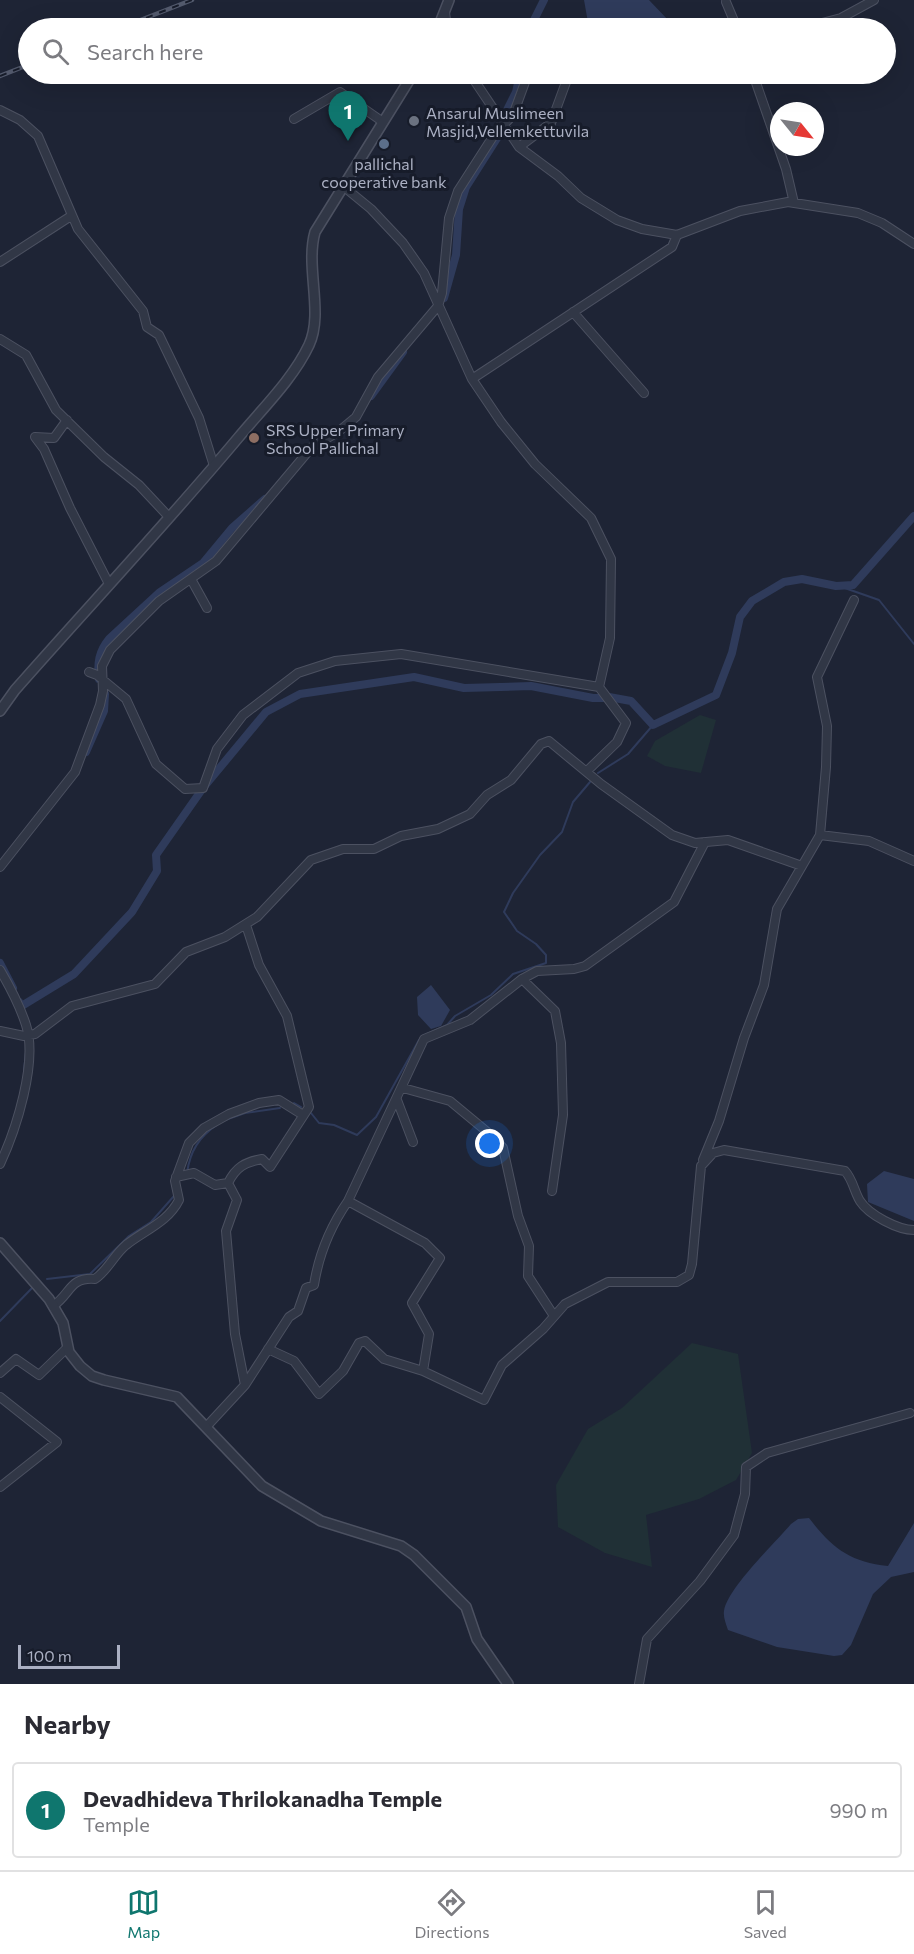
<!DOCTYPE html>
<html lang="en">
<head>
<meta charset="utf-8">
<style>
	:root { --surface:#fff; --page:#f2f2f3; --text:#2b2b33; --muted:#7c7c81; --line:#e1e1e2; --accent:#0f766e }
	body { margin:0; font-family:Commissioner,sans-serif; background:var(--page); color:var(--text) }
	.compass { position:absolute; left:770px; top:102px; width:54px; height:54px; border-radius:50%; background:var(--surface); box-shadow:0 6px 24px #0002; rotate:120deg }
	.scale { position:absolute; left:18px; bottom:15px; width:102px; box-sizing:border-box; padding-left:6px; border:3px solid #abb0c3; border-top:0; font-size:16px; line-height:21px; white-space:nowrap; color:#abb0c3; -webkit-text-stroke:4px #171c2a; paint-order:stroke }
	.you { position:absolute; left:490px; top:1144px; width:21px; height:21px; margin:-15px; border:4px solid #fff; border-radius:50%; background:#1a73e8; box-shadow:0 0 0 9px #1a73e833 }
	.badge { display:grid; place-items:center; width:39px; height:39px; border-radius:50%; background:var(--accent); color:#fff; font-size:20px; font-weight:700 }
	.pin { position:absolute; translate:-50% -50px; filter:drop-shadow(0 2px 3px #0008) }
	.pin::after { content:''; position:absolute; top:32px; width:21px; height:18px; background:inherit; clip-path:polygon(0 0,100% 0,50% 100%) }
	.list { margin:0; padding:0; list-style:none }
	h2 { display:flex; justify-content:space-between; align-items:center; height:78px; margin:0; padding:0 24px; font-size:26px }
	h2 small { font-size:20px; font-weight:400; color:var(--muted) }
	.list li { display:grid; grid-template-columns:39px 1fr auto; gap:18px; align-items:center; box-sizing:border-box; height:96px; margin:0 12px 12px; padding:0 12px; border:2px solid var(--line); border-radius:6px }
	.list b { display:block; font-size:22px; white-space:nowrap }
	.list p { margin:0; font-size:20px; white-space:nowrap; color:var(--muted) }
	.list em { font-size:20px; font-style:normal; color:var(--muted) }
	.icon { flex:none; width:33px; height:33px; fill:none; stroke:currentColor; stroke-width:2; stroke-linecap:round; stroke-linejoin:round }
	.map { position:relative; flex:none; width:914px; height:1684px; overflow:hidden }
	.search { position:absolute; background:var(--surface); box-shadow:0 6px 24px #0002; left:18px; right:18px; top:18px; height:66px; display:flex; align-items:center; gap:15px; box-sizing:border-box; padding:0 21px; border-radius:33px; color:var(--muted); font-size:22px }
	.sheet { height:186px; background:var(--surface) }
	nav { display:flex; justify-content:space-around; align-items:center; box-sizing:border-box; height:84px; border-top:2px solid var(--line); background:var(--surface); font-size:16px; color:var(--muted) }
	nav a { display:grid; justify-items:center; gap:3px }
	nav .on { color:var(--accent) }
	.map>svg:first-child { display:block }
	.green { fill:#203036 }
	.water { fill:#2f3b5b }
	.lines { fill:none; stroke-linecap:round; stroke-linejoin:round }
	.stream { stroke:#2f3b5b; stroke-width:2 }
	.canal { stroke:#2f3b5b; stroke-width:8 }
	.minor-casing { stroke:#4c5161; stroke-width:10 }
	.tertiary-casing { stroke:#4c5161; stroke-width:12 }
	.minor { stroke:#313746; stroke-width:8 }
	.tertiary { stroke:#313746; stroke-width:9 }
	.rail-casing { stroke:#535a6d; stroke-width:4.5 }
	.rail { stroke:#171c2a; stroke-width:2; stroke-dasharray:7; stroke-linecap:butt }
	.worship-dot { fill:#6b7280; stroke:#171c2a; stroke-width:2 }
	.service-dot { fill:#5c6f8a; stroke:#171c2a; stroke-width:2 }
	.education-dot { fill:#8d6e63; stroke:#171c2a; stroke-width:2 }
	.labels { text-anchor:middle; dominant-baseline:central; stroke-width:6; stroke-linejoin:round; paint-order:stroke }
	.poi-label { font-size:16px; fill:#abb0c3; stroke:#171c2a; text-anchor:start }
</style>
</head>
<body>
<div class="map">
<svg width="914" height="1684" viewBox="0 0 914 1684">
	<rect width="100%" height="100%" fill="#1e2435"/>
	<!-- green -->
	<path class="green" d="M700,715L716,720L701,773L665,766L647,756L655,741Z
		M692,1343L738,1354L752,1453L736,1480L699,1499L646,1515L652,1567L605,1553L558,1527L556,1485L588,1429L622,1408Z"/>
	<!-- water -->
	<path class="water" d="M584,0H649L669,21L654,28H589Z
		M431,985L450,1010L441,1026L431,1029L418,1015L417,997Z
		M884,1171L914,1179V1221L868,1202L867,1184Z
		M809,1518C832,1548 850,1562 888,1566L914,1523V1572L891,1577L873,1594L851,1645L842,1655L834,1656L777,1647L728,1630C726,1624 723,1617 724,1611C727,1589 775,1543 791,1524L798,1519Z"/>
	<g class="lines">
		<!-- stream -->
		<path class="stream" d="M839,586L879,600L914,644
			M598,773L628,754L653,725
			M423,1036L447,1025L455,1016L491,995L513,974L546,963V955L536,944L517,931L504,912L513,893L540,855L562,832L573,802L590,782
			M24,1070L26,1052
			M294,1103L301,1107
			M311,1113L319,1123L334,1125L357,1135L376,1117L419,1040
			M225,1120L245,1113L280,1108
			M187,1173C190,1151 199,1137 218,1124
			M47,1279L90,1274L129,1236L151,1222L174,1196
			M0,1321L34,1286"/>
		<!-- canal -->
		<path class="canal" d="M530,28L544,0
			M504,116L516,92L520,74
			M444,298L456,255L459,209L466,187L499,135
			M371,396L403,352
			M99,679C97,663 99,651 109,639L160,592L203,563L232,528L265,499
			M609,697L631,701L653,725L716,695L732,653L740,617L752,601L784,582L802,579L836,586L853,585L914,516
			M86,752L104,711L105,694
			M0,963L13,988
			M19,1002L20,1007L74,974L132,912L157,871L156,855L203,788L266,712L300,694L414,677L464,688L531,686L593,698H603"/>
		<!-- minor casing -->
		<g class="minor-casing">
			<path id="minor" d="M726,2L737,28
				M445,12L447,28
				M670,28L673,26
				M803,28L841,18L874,0
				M470,74L519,147L558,176L581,198L617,220L642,229L677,235L740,211L788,202L858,213L882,223L914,244
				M753,74L786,169L794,203
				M0,110L20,120L38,136L78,229L143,311L147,327L159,335L199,418L214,466
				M294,119L340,92L383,122
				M519,147L551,123L569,74
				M343,186L371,209L403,243L424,273L472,379L501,422L535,464L591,518L611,559L610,638L599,687L626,723L617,742L587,771
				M0,262L71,216
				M573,312L644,393
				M0,339L26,355L56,410L104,457L139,485L169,517
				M472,379L672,247L677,235
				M67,420L54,438L35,437L44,449L70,508L109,584
				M191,579L207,608
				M89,672L97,675L126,699L156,764L185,789L203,788L217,749L243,715L298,673L335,661L401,654L599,687
				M820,835L869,841L914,861
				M705,842L674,902L585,966L574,969L537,971L522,979L470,1020L424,1039L348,1201L425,1243L440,1258L412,1303L429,1334L423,1371L484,1400L502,1365L543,1329L565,1304L608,1282H677L689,1275L692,1264L701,1166L713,1153L724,1150L845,1171C853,1180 854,1191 860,1201C869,1215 898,1230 914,1230
				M802,866L820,835L826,767L827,726L817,677L854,600
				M0,867L75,772L100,705L103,691L102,666L110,650L159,601L216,561L312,447L338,432L356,417L378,377L438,306L442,293L449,218L458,191L494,135L513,115L528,74
				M0,970C10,987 20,1006 26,1025C38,1062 16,1130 0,1164
				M522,979L555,1011L561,1043L563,1115L552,1191
				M0,1031L24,1036L35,1034L72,1006L155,984L186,952L225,937L257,917L311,860L343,849H374L401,836L438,829L470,814L487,795L511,780L541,744L549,741L601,784L672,835L695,843L728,840L802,866L777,909L764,985L744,1038L719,1121L703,1160
				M403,1088L450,1101L491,1135L503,1148L518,1216L529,1246L528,1276L554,1316
				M397,1100L413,1142
				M176,1177L194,1173L215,1185L228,1183
				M228,1183C236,1167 245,1162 262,1159L270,1167L309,1107L287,1016L259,965L246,925
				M53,1306C71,1294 69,1277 95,1279C108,1270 114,1255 126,1245C145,1230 168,1222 179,1200L175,1181L189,1143L204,1128L229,1114L259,1103L279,1100L303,1115
				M268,1349L294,1361L319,1394L343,1371L359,1343L365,1341L384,1359L423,1371
				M0,1373L16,1359L39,1375L68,1347
				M245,1385L289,1317L298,1311L306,1288L314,1285C319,1253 330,1227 348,1201
				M0,1397L57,1442L0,1487
				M207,1426L245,1385L235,1334L226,1231L237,1200L228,1183
				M639,1684L647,1639L700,1581L734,1535L745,1494L746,1467L767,1453L910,1413"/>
		</g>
		<!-- tertiary casing -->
		<g class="tertiary-casing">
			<path id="tertiary" d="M438,28L449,0
				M0,711L15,690C89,606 166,524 238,438C262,409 293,379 309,345C324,313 305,267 315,232L413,74
				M0,1243L49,1299L63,1323L69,1352L80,1366L92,1376L104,1380L177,1397L262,1486L321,1521L401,1546L414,1555L466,1607L477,1639L508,1684"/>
		</g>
		<!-- minor -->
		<use href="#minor" class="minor"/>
		<!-- tertiary -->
		<use href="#tertiary" class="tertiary"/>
		<!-- rail casing -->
		<g class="rail-casing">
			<path id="rail" d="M120,28L192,0
				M0,76L28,65"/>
		</g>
		<!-- rail -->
		<use href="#rail" class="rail"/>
	</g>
	<!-- markers -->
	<circle class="worship-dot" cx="414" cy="121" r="6"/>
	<circle class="service-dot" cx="384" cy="144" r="6"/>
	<circle class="education-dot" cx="254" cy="438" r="6"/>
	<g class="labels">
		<!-- poi labels -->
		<g class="poi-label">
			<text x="426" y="112">Ansarul Muslimeen<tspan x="426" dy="18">Masjid,Vellemkettuvila</tspan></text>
			<text x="384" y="163" text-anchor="middle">pallichal<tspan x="384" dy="18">cooperative bank</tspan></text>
			<text x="266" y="429">SRS Upper Primary<tspan x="266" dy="18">School Pallichal</tspan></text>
		</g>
	</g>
</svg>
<svg class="compass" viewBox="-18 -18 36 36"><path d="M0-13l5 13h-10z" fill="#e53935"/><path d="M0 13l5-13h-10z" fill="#7c7c81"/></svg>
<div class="scale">100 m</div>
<div class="you"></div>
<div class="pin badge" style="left:348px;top:141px">1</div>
<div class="search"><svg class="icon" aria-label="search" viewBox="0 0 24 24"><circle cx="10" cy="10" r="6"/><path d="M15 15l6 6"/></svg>Search here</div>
</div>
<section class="sheet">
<h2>Nearby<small></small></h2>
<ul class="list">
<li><span class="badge">1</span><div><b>Devadhideva Thrilokanadha Temple</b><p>Temple</p></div><em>990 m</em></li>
</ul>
</section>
<nav>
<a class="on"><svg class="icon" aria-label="map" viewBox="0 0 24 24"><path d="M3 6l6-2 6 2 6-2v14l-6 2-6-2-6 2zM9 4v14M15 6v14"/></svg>Map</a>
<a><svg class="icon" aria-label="directions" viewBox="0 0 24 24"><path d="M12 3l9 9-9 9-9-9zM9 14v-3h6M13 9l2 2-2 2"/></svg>Directions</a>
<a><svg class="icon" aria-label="saved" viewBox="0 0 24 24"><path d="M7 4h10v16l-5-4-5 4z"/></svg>Saved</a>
</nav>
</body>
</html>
